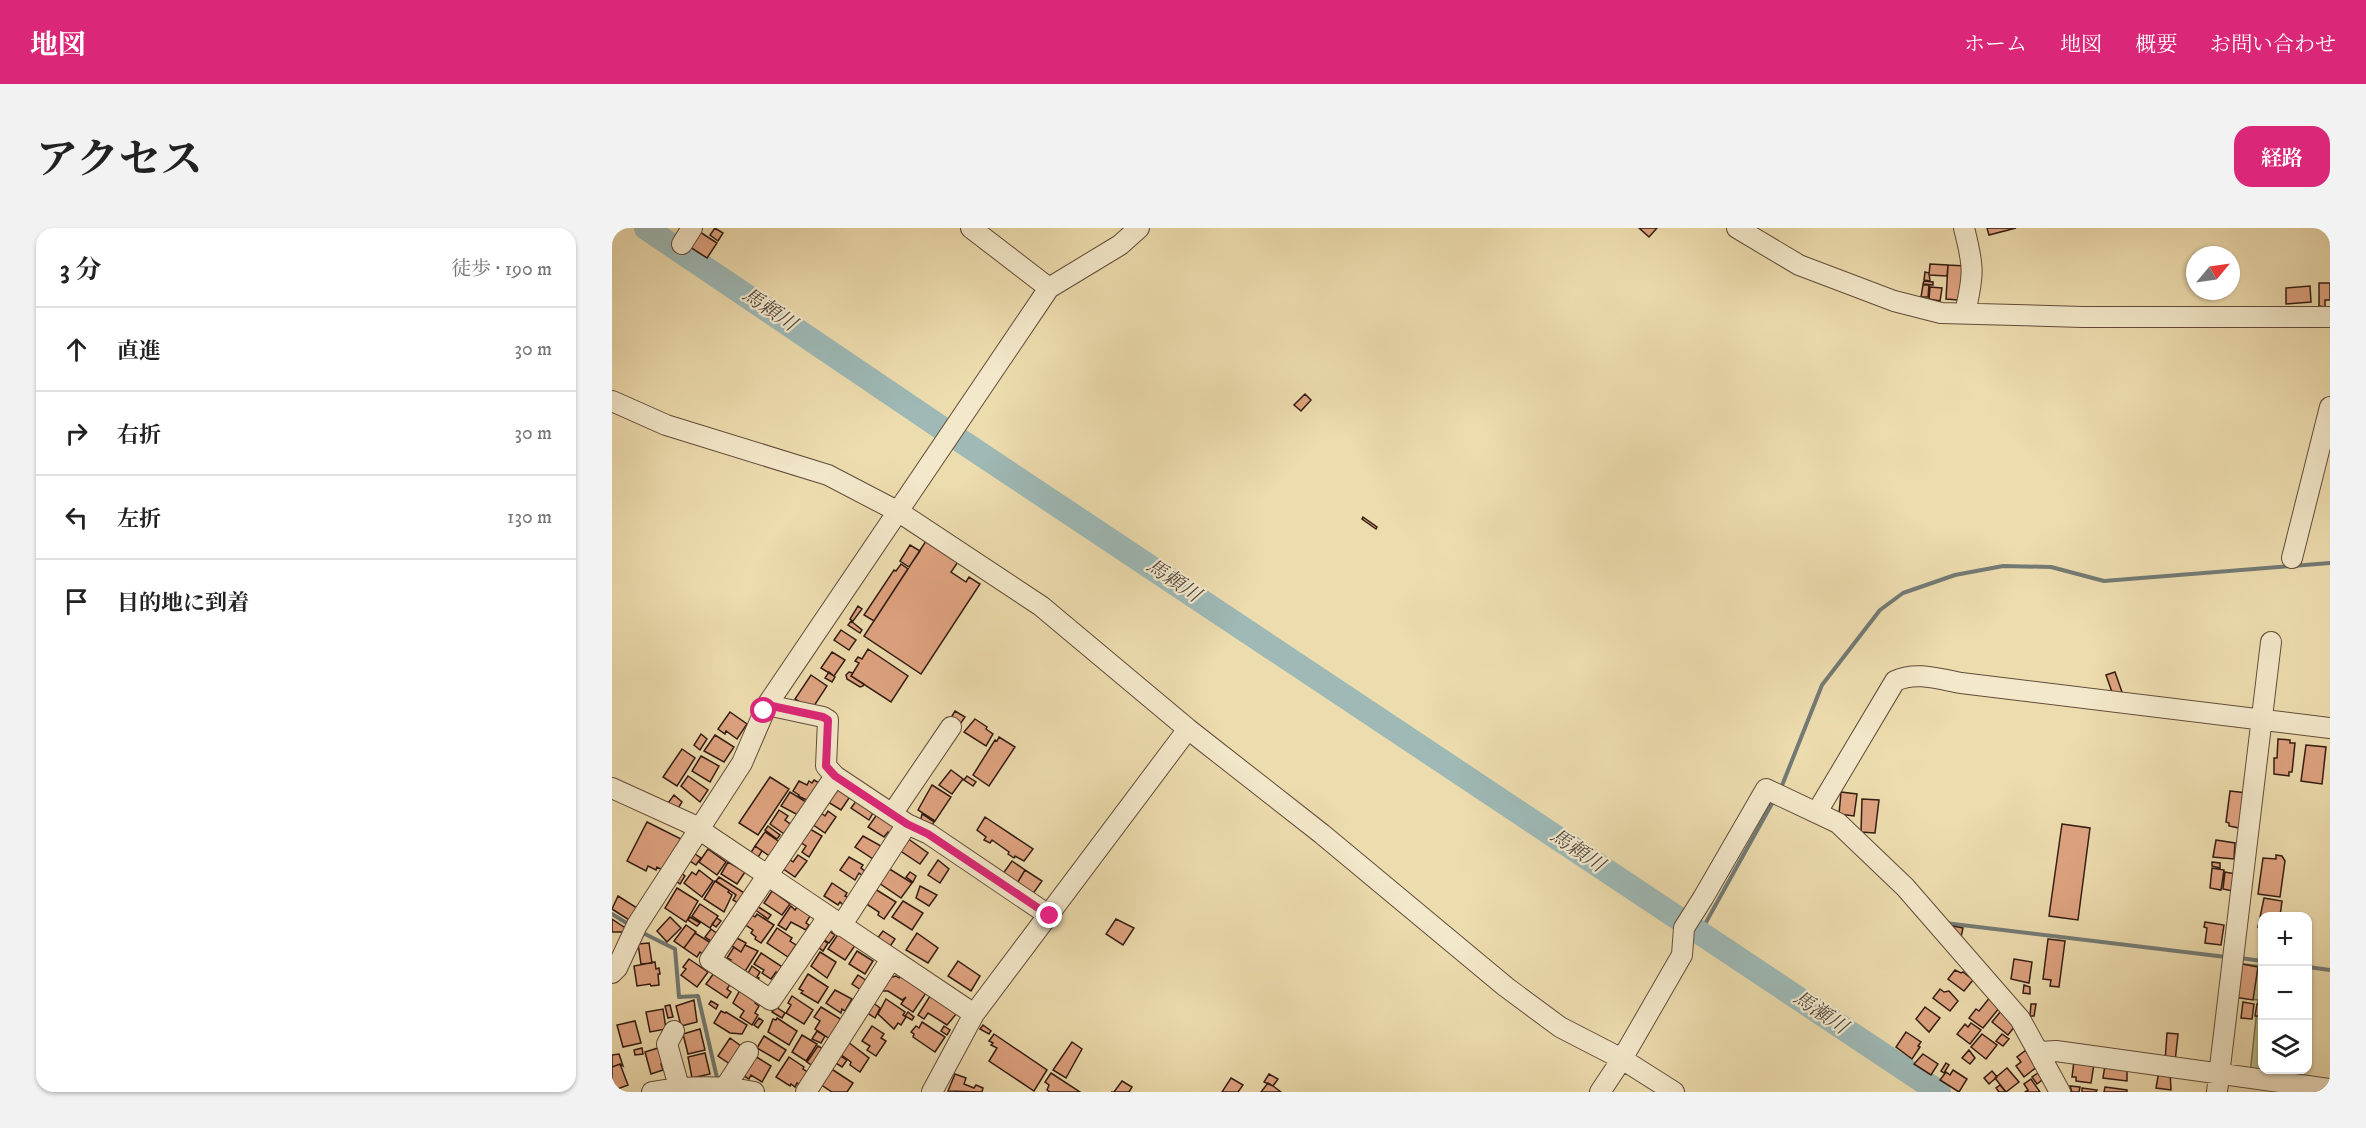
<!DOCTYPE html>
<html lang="ja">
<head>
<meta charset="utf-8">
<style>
	:root { --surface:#fff; --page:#f2f2f2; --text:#222; --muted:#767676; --line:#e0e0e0; --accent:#db2777 }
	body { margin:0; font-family:"IM FELL DW Pica","Noto Serif JP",serif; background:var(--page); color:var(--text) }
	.controls { position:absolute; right:18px; bottom:18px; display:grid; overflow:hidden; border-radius:12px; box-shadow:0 2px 4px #0004 }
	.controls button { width:54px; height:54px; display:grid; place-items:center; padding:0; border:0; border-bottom:2px solid var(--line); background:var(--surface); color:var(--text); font:30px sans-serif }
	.compass { position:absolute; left:1574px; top:18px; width:54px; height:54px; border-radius:50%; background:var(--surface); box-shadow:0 2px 4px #0004; rotate:61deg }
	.stop { position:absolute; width:18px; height:18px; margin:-14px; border:4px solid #db2777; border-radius:50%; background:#fff }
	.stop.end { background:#db2777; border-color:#fff; box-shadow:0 2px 6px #0008 }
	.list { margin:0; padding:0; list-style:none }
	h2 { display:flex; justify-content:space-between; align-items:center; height:78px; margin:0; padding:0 24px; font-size:26px }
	h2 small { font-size:20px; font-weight:400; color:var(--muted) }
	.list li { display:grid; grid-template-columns:39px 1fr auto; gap:18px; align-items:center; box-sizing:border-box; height:84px; padding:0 24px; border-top:2px solid var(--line) }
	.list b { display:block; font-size:22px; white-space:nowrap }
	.list em { font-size:20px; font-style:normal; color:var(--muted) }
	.icon { flex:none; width:33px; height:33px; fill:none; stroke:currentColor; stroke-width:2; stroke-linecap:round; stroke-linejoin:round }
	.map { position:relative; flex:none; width:1718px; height:864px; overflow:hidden; border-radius:18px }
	header { display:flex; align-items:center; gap:36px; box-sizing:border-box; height:84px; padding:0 30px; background:var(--accent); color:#fff }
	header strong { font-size:28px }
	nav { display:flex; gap:33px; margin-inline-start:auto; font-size:21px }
	.intro { display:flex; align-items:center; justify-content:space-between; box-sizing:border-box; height:144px; padding:0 36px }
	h1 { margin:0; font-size:42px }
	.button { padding:15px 27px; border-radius:18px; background:var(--accent); color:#fff; font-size:21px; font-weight:700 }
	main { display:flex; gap:36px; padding:0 36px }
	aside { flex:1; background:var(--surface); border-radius:18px; box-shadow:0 2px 4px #0004 }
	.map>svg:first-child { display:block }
	.green { fill:#bebf86; stroke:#786e4c; stroke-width:1.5 }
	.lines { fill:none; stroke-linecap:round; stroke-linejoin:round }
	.stream { stroke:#737a74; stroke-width:4 }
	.river { stroke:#9eb9b6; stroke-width:24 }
	.building { fill:#dfa380; stroke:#331c12; stroke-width:1.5 }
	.minor-casing { stroke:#624c39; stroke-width:22 }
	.minor { stroke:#f3e8ca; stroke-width:20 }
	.route { stroke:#db2777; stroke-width:8 }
	.labels { text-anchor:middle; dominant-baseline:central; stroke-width:4.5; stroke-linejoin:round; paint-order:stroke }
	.water-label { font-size:20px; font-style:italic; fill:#534b43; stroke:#f3e8ca }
</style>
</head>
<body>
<header>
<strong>地図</strong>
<nav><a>ホーム</a><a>地図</a><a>概要</a><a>お問い合わせ</a></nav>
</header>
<div class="intro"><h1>アクセス</h1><a class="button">経路</a></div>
<main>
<aside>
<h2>3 分<small>徒歩 · 190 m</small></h2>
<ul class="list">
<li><svg class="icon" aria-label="ahead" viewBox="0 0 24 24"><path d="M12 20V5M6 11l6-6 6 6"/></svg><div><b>直進</b></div><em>30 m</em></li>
<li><svg class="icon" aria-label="right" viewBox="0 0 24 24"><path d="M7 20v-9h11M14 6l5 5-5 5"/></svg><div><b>右折</b></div><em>30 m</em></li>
<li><svg class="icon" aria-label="left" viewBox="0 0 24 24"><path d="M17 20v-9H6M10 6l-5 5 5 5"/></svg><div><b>左折</b></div><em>130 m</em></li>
<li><svg class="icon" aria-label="arrive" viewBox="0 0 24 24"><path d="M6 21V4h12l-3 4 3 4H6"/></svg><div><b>目的地に到着</b></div></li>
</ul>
</aside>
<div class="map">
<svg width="1718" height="864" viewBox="0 0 1718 864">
	<rect width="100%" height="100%" fill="#eddcae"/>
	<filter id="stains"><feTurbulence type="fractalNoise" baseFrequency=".00333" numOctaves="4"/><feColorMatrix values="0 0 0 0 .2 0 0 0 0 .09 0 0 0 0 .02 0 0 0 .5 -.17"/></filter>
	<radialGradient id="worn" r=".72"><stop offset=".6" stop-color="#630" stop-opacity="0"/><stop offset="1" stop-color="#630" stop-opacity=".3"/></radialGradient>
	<!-- green -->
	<path class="green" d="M1623,735L1650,738V842H1680L1679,851L1638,846L1646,772L1619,769Z"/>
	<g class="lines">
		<!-- stream -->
		<path class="stream" d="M1169,560L1210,457L1268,382L1291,365L1343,347L1391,338L1439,339L1492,353L1718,335
			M0,686L16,696
			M1333,695L1614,729
			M29,704L63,721L67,769L86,768L106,854
			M1088,705L1162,572
			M1628,730L1650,733
			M1696,739L1718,742"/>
		<!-- river -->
		<path class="river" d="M34,0L331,201L1327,864"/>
	</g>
	<!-- building -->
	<path class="building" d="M103,0L111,5L106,13L98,7Z
		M1027,0H1045L1037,9Z
		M1375,0H1404L1377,7Z
		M88,4L105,15L95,30L78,19Z
		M1318,36L1336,37L1335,48L1317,47Z
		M1336,37L1353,38L1349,64H1347L1346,72L1334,71Z
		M1313,44L1317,45L1318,53L1312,52Z
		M1312,53L1321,54V57L1311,56Z
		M1707,55H1718V72H1713V79L1707,78Z
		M1311,57H1317L1316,69H1309Z
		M1698,58L1699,74L1674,76V60Z
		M1318,59L1330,60L1328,73L1317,71Z
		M693,166L699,172L689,183L682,177Z
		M751,289L765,299L764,301L750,291Z
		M314,313L346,334L339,344L354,354L357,349L368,356L309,446L252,408Z
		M298,317L308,323L297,339L288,333Z
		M289,336L296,341L262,393L252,387L282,342L284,343Z
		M246,378L250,381L241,393L238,391Z
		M239,393L250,402L248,405L236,397Z
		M229,402L244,412L237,422L222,412Z
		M256,421L296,448L279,474L239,448L247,435L243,433L246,429L250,431Z
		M220,424L233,432L222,448L209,440Z
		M217,444L223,449L220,454L213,450Z
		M237,444L241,445L239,448L252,456L251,458L248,459L235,451L234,447Z
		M1503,444L1510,464L1501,467L1494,447Z
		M199,447L215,458L202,478L197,480L183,471Z
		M343,483L353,489L346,499L337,493Z
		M118,484L135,496L125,511L114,503L113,506L106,501Z
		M363,491L375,499L374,501L381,506L374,518L352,504Z
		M89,506L95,511L88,522L82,517Z
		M103,507L122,519L112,534L92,523Z
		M387,509L403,519L377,558L361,547L383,512L385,513Z
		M1666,511L1678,512V515H1683L1680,544H1677V548L1662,546V530H1665Z
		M1694,517L1714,519L1710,556L1689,553Z
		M70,521L83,530L65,558L51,549Z
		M89,528L107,538L98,554L80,543Z
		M339,542L351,551L340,566L327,557Z
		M76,548L96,562L88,574L69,558Z
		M355,548L364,554L361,558L352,552Z
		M158,549L177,561L146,607L127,595Z
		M202,552L209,556L197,573L186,568L187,567L181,563L187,553L195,557L197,553L200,555Z
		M320,557L339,569L323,593L306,582Z
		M226,559L239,567L229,582L216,574Z
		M1618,563L1635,565L1630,596H1627V600L1617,598V595L1614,594Z
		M178,564L194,574L186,587L169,578Z
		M1229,564L1245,566L1242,588L1227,586Z
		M62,567L70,574L65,582L56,575Z
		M1250,571L1267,572L1263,605L1249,604Z
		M245,572L262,583L257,592L239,580Z
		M167,582L176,588L173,592L181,598L175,608L158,596Z
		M216,583L224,589L213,605L200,596L208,584L213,588Z
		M266,585L285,600L280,607L276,604L272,609L256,599Z
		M310,586L322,594L317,602L308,595Z
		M373,589L421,621L412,633L403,628L402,630L396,626L397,624L380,612L378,615L372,612L374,609L365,602Z
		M35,594L69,611L50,642L45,639L44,642L36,638L34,643L15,633Z
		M1450,596L1478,600L1466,692L1437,688Z
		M156,598L168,607L165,611L153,602Z
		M198,601L210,608L197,629L190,624L194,618L188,614Z
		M153,604L169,615L159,629L143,618Z
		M251,608L269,618L261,631L243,619Z
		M295,610L316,625L308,636L287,622Z
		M1604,612L1623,615L1622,631L1601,629Z
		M143,618L150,623L145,631L138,626Z
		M96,621L114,634L105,647L87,634Z
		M83,626L89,630L84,637L78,633Z
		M186,627L195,633L183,649L170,640L176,630L181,634Z
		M1664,627L1670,628L1673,633L1668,669L1646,666L1651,630L1664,631Z
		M237,629L251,637L249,640L254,644L251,648L247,645L243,652L228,642Z
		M326,632L337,641L328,655L316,647Z
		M400,633L413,642L404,657L390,647Z
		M116,634L133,644L125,656L109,646Z
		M1600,634L1608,635V640L1600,638Z
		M276,640L300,655L289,670L267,655Z
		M1600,640L1612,642L1609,662L1598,660Z
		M87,642L101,653L90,669L72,655L80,644L84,647Z
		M413,642L430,653L420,667L404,657Z
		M298,644L304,648L301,654L294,649Z
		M1613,644L1624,646L1621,663L1611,661Z
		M69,645L73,648L68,656L64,653Z
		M107,649L134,666L128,676L121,672L124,667L104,653Z
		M103,653L117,662L116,664L120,667L112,684L92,671Z
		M220,655L235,665L233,668L236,669L231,677L228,674L226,677L212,668Z
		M308,658L325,667L317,678L304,670Z
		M65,660L86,673L74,694L53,680Z
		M263,661L284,674L272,691L266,687L267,684L253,675Z
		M160,663L178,676L170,687L152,675Z
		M6,668L25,680L17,692L0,681Z
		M1652,670L1670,673L1668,688H1650V707H1647L1648,699H1646Z
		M291,673L311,685L300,702L280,689Z
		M88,676L106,688L98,700L80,688Z
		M145,678L159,687L156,691L142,681Z
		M179,678L183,682L185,679L198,688L194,695L197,697L194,702L179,694L174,702L166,697Z
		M139,686L143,689L145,686L162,697L149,715L143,711L144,709L139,705L141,702L132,696Z
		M58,689L69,700L55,714L45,703Z
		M78,689L88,695L85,698L76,692Z
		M105,690L109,693L104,699L100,696Z
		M0,691L15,701L14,704H0Z
		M504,691L522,700L511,717L494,706Z
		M1593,694L1612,697L1609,717L1593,715L1595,700L1592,699Z
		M74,697L84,704L72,720L62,713Z
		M1341,698L1351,700L1349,709L1341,701Z
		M165,700L180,710L178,713L184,717L176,729L155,715Z
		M99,701L107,707L102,715L93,709Z
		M217,703L223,707L217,715L211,711Z
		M271,703L283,711L277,720L264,712Z
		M83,705L99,715L92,727L88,724L85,729L72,720Z
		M227,705L244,716L233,732L216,721Z
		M305,705L326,720L316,735L294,722Z
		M125,710L134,715L129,724L120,718Z
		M209,711L216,715L211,723L205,718Z
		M1436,711L1453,713L1447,759L1438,758L1439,752L1431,751Z
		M37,715L40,735L29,736L26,716Z
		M133,717L146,723L132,745L116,735L119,732L115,730L122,719L129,724Z
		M245,723L261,733L253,746L237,736Z
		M208,724L224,734L215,750L199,738Z
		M149,725L172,740L168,746L164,744L159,751L150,745L152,742L142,736Z
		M77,731L96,744L85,759L69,747L74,741L71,739Z
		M1402,731L1420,734L1417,755L1399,751Z
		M346,733L368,748L359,763L336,748Z
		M43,734L44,741L47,740L48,746H46L47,757L39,758L38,756L25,758L22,738Z
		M1630,736L1646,739L1641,772L1622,769Z
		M140,738L148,744L145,749L147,750L145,754L135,747Z
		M1343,742L1349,745L1351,744L1361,752L1352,763L1336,751Z
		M102,745L119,755L115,761L119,764L115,770L94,756Z
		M196,746L216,759L206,775L189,765L191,763L187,761Z
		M246,747L255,753L249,762L240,756Z
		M284,748L287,750L288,748L314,765L301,784L289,776L294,769L290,772L276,763H270L276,750Z
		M1412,757L1418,759V766L1411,765Z
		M1328,761L1332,764L1337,763L1346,773L1338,783L1321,770Z
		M128,762L145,773L143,775L147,778L143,785L146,787L140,797L128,789L132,783L121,775Z
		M223,762L240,771L233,783L230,781L229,785L214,775Z
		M180,768L201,782L192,796L174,785L179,777L176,775Z
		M318,768L345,785L335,797L316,785L312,791L306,787Z
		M1379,768L1388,779L1371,800L1357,790L1364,781L1367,783Z
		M274,771L293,784L291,787L294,789L289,797L286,795L282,801L266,786Z
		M82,772L85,794L69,798L64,778Z
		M99,773L106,777L104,781L97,776Z
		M260,774L268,780L263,790L254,784Z
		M1631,774L1642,776L1640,791L1629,790Z
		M1419,776H1424L1422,788H1418Z
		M1645,776H1650L1649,788H1643Z
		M58,777L61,789L56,790L53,778Z
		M164,779L173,785L170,790L160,784Z
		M209,779L230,792L218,811L203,801L208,793L202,789Z
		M1313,779L1328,790L1317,804L1304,791Z
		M51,781L54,801L38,804L34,784Z
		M109,783L113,785L114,784L135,797L130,806L118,805L102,795Z
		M1389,783L1403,798L1396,807L1380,794Z
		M296,784L302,789L300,792L293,788Z
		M147,790L151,793L146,800L142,797Z
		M165,790L185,803L177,817L156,804L161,791L164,792Z
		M23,793L29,815L11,819L5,797Z
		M310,794L333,809L323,824L301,809L302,806L299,804L304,798L307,800Z
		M1359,795L1369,802L1358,816L1345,806L1353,796L1356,799Z
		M371,797L379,803L377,806L368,801Z
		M260,798L272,806L269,810L274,813L264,828L255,822L258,818L250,813Z
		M332,798L338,802L335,807L329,803Z
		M88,801L93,822L76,826L71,806Z
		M205,803L213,808L209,815L200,811Z
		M1294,804L1309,814L1306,818L1308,819L1300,831L1284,819Z
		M1555,805L1566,806L1563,834L1553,833Z
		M382,806L435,842L422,863L377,833L385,820L379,817L381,815L377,813Z
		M1370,806L1385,817L1374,831L1359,819Z
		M1390,806L1397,811L1391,818L1384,813Z
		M190,807L205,816L194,833L180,824Z
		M152,808L174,822L167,833L145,820Z
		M118,810L129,818L118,836L106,828Z
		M236,814L257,830L248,844L238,837L239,834L228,826Z
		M460,814L470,821L454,850L441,842Z
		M206,818L213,822L202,839L195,834Z
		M30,820L31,826L23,827L22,822Z
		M46,820L53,835L49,836L51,842L39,846L33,824Z
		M1357,822L1363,830L1358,836L1350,830Z
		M1414,822L1426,838L1412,849L1404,838L1409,834L1405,829Z
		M93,825L98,846L80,850L76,829Z
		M7,826L11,838L8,836L0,839V827Z
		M1311,826L1326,836L1319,847L1302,836Z
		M227,827L235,832L230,839L222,834Z
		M143,828L159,838L150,854L139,847L137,851L130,847Z
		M177,829L192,839L191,841L197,845L189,857L185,855L183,859L179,856L178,858L164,849Z
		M1462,833L1482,836L1479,855L1464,853V849H1460Z
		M1334,835L1337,837L1332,845L1329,843Z
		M8,836L16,857L0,863V839Z
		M1493,837L1515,840V853L1491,850Z
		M218,840L241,855L235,864H220L208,856Z
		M1395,840L1407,854L1394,864L1383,850Z
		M1341,842L1355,851L1347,864L1328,852L1334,844L1338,847Z
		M1380,843L1385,849L1377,856L1372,850Z
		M1547,843L1558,844L1559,862L1544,860Z
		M439,845L468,864H438L435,862L437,857L433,854Z
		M1426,845L1430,852L1425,856L1420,849Z
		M343,846L354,850L352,856L362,860L364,857L371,860L370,864L336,863Z
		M657,846L666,851L661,858L652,854Z
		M619,850L631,857L626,864H610Z
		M1419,851L1428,864H1413L1416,862L1412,856Z
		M510,853L520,859L517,864H499H502Z
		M656,855L661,858L669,864H649Z
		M1388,857L1393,863L1392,864H1387L1384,860Z
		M1458,858L1468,859L1467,864H1460Z
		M1493,859L1515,862V864H1492Z
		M1470,860L1485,862L1484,864H1470Z"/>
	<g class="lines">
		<!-- minor casing -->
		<g class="minor-casing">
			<path id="minor" d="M359,0L437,60
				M1125,0L1187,37L1282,73L1329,85L1471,89H1718
				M1352,0C1362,39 1362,46 1353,85
				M70,16L80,0
				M0,173L54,197L216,247L287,284L429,378L576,501L710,606L894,759L948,799L1010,831L1062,864
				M1680,330L1718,179
				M155,477L211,489L216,492L214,538L223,548L295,596L317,606L438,688
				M0,560L79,596L362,786L320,864
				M1205,584L1283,453C1304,443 1327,451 1349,455L1718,500
				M280,586L339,499
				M216,689L159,772L98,732L223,548
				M229,698L295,596
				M0,745L5,740L25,697L130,535L155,477L437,60L508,17L527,0
				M362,786L576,501
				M62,803L55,816L67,859
				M1427,824L1444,823L1718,861
				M114,858L136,824
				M40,864C75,858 107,857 142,864
				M194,864L279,731
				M988,864L1010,831L1070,727L1072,700L1091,670L1154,561L1226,595L1293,659L1408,791L1448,864
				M1605,864L1659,414"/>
		</g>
		<!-- minor -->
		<use href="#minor" class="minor"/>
	</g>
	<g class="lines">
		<!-- route -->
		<path class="route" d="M152,483L155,477L211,489L216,492L214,538L223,548L295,596L316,606L438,688"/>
	</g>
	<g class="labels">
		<!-- water labels -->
		<g class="water-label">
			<text transform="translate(157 82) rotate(34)">馬頼川</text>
			<text transform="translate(561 353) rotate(34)">馬頼川</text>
			<text transform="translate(965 623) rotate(34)">馬頼川</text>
			<text transform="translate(1208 785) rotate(34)">馬瀬川</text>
		</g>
	</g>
	<rect width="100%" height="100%" filter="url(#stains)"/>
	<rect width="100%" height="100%" fill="url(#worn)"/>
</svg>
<div class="controls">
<button>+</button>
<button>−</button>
<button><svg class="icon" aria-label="layers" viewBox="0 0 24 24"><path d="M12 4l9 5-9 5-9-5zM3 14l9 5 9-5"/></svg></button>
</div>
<svg class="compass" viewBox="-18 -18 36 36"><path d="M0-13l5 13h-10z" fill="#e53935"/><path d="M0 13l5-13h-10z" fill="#767676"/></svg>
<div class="stop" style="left:152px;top:483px"></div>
<div class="stop end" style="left:438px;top:688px"></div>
</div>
</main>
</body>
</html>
